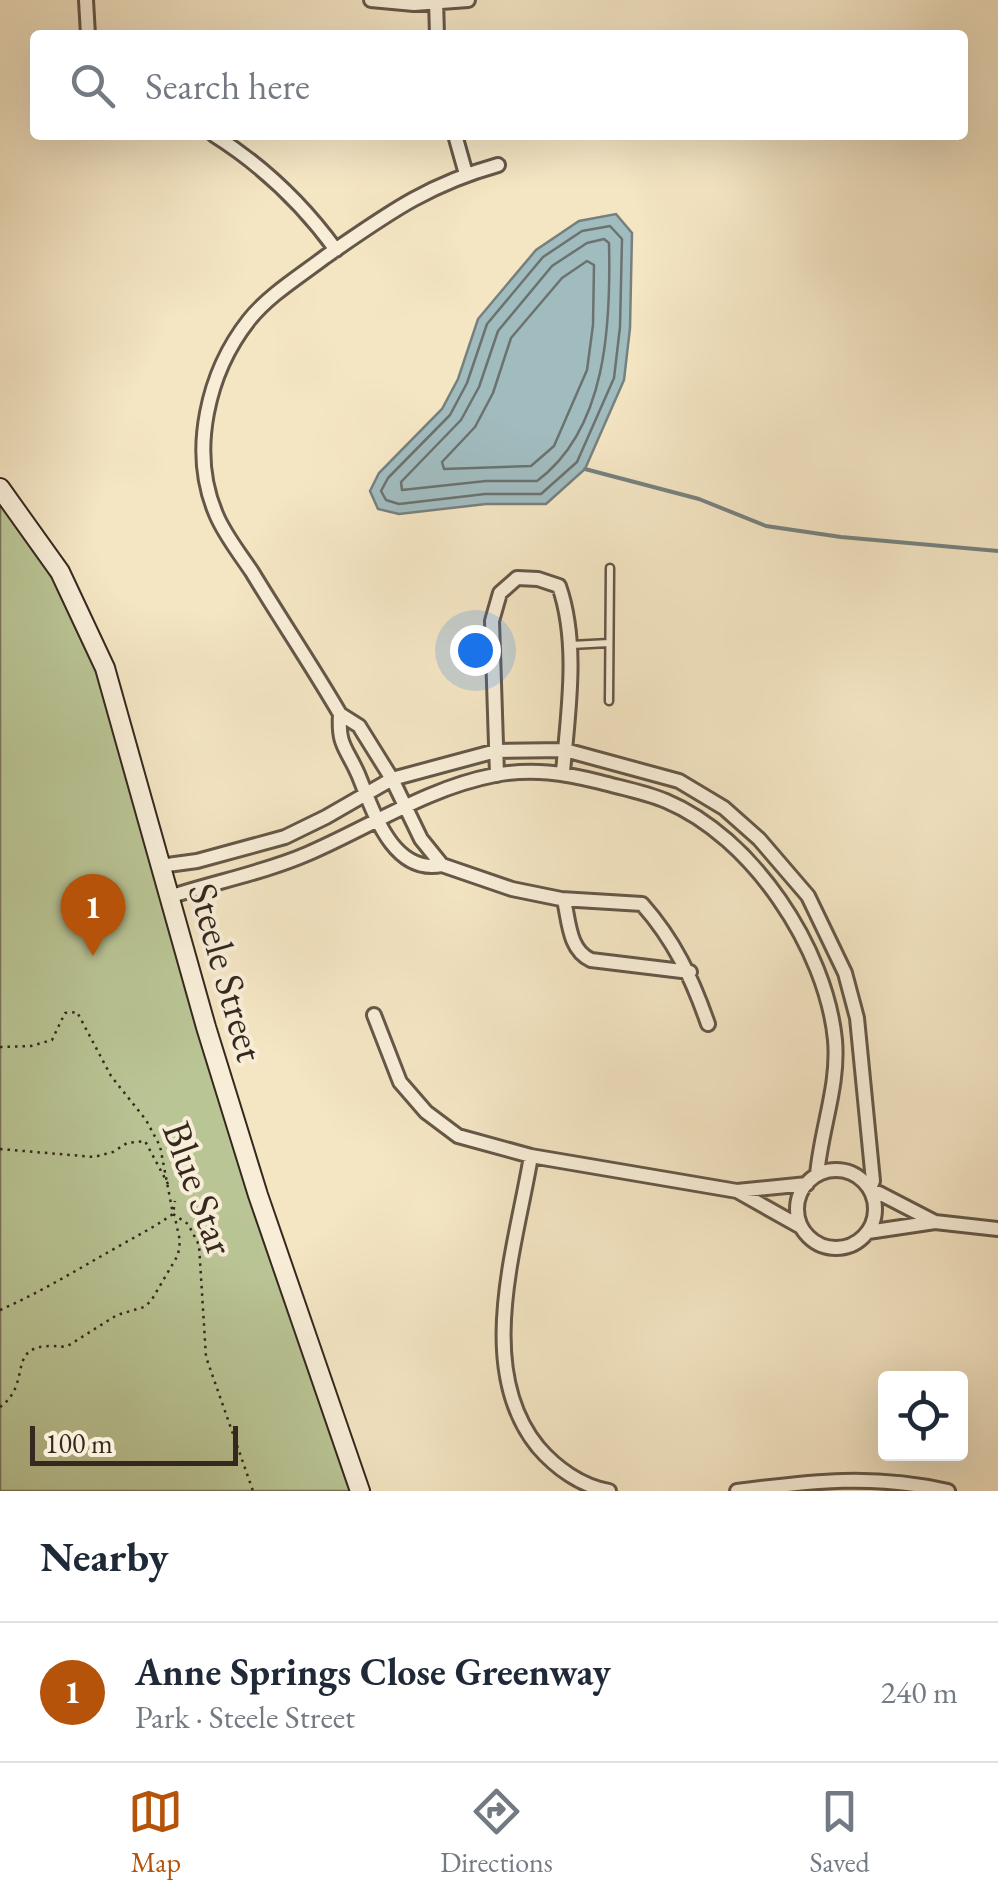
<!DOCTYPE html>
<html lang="en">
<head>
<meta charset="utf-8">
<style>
	:root { --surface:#fff; --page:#f2f2f3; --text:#1f2937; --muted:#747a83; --line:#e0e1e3; --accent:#b45309 }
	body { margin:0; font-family:"EB Garamond",serif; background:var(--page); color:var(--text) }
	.controls { position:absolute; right:30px; bottom:30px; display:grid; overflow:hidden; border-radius:10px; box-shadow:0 10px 40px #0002 }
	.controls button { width:90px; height:90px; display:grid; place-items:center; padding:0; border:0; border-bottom:2px solid var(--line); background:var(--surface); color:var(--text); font:50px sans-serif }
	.scale { position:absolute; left:30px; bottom:25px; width:208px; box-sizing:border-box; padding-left:10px; border:5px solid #35281f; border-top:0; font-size:28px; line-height:35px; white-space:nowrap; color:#35281f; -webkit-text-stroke:8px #f8eed8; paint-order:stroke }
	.you { position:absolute; left:475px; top:650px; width:35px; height:35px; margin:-25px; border:8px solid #fff; border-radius:50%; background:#1a73e8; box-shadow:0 0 0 15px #1a73e833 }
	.badge { display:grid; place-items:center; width:65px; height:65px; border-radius:50%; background:var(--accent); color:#fff; font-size:32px; font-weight:700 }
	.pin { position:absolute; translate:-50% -82px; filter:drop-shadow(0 2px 5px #0008) }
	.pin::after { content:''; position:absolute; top:52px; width:35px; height:30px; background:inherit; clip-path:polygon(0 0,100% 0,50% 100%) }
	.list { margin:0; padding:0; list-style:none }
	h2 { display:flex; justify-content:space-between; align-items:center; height:130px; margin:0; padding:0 40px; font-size:42px }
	h2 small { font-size:32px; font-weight:400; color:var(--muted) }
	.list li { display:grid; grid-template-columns:65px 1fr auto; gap:30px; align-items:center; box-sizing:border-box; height:140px; padding:0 40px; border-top:2px solid var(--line) }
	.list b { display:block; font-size:38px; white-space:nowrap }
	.list p { margin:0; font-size:32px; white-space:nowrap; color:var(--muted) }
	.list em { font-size:32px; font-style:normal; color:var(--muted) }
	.icon { flex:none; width:55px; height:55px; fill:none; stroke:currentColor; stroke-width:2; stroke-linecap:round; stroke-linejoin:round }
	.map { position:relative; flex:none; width:998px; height:1491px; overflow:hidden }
	.search { position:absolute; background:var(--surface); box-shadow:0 10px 40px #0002; left:30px; right:30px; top:30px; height:110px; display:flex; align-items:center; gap:25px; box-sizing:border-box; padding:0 35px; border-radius:10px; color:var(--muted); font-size:38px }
	.sheet { height:270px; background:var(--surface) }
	nav { display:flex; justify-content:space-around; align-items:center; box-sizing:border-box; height:140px; border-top:2px solid var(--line); background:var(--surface); font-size:28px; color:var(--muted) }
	nav a { display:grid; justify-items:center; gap:5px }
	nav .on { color:var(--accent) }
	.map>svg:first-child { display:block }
	.green { fill:#bac595; stroke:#78765a; stroke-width:2.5 }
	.water { fill:#a1bcbf; stroke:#76817f; stroke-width:2.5 }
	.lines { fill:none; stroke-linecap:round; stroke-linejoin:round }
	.shore { stroke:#6b726f; stroke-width:2.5 }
	.stream { stroke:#76817f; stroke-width:4 }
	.lane-casing { stroke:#655748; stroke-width:11 }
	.street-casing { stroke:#655748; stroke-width:18 }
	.secondary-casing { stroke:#35281f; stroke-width:22 }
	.path { stroke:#35281f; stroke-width:2.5; stroke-dasharray:2.5 5; stroke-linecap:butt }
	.lane { stroke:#f8eed8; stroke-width:6 }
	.street { stroke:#f8eed8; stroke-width:12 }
	.secondary { stroke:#f8eed8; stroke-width:18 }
	.labels { text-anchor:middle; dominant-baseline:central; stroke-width:8; stroke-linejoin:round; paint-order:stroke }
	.street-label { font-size:40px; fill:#35281f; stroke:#f8eed8 }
</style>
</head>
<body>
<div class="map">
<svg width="998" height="1491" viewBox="0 0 998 1491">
	<rect width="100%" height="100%" fill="#f4e5c3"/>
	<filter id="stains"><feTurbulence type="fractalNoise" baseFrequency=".002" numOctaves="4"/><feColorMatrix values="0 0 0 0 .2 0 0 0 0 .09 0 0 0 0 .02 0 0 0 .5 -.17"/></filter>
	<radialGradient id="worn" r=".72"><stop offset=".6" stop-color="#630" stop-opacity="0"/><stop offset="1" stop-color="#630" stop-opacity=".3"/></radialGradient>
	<!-- green -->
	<path class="green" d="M0,488L60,572L105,668L206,1027L360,1491H0Z"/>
	<!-- water -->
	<path class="water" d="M616,214L632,233L630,328L624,380L585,469L546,504H486L399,514L378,509L370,491L379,473L442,409L458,379L478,319L536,250L579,221Z"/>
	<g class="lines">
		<!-- shore -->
		<path class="shore" d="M610,226L622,239L620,327L614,378L577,462L541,494H485L399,504L386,500L381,491L388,478L450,415L467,383L487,324L543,257L582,231Z
			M604,239L609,243C611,324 607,429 537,481H486L402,490L401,482L461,420L479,387L498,331L552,266L587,243Z
			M587,261L594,265L593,325L587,370L554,446L531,466L444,469L442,462L475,427L493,393L511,338L562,278Z"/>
		<!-- stream -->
		<path class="stream" d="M585,469L699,499L766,526L841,537L998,551"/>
		<!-- lane casing -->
		<g class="lane-casing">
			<path id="lane" d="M571,645L609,643
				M609,701L610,568"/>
		</g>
		<!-- street casing -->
		<g class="street-casing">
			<path id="street" d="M86,0L88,35
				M371,0L414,4L468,0
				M436,0L437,35
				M214,135C263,166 302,203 336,250
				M455,135L466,174
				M498,165C426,185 386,215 325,257C300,276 269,295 249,320C208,372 189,451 216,514C224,534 240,554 252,572C281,620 312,666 340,714L359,726L392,779L421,839L442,865L512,889L561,899L642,904C674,940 692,978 708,1024
				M340,714C338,746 346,747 358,774C373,810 392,875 442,865
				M497,775L492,621L500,593L517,578L538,579L559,586C579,643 568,713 563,772
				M160,866L197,861L285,837L326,817L392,779L496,751L565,750L679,781L724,808L759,839L808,896L845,973L857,1018L873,1181L870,1188
				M169,897C214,882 263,873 307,854C370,827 427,788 495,775C533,768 564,773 600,782C622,788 645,792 666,801C752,837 826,948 835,1040C839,1086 821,1129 817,1175
				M564,900C569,922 569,950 591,960L690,972
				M374,1015L400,1082L426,1112L458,1136L531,1156L737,1191L807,1184
				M531,1156C516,1247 474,1368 538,1447C556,1468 581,1486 609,1491
				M797 1209a39 39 0 1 1 78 0a39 39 0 1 1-78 0Z
				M737,1191L801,1227
				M872,1193H879L935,1222
				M868,1232L935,1222L998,1229
				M737,1491C813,1481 873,1474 948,1491"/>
		</g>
		<!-- secondary casing -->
		<g class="secondary-casing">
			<path id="secondary" d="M0,488L60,572L105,668L206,1027L258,1195L360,1491"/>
		</g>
		<!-- path -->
		<path class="path" d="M0,1047L31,1046L52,1040L65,1013L77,1012L111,1076L146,1120L160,1146L173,1214L188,1224L199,1245L206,1357L253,1491
			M0,1149L94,1157L113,1152L127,1143L145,1141L168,1184
			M0,1310C39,1293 75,1271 112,1250C133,1238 153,1228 173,1214L175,1201
			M0,1407C36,1381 0,1339 66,1347L117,1315L144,1307L151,1301L178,1255L180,1241L175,1218"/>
		<!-- lane -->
		<use href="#lane" class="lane"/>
		<!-- street -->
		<use href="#street" class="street"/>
		<!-- secondary -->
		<use href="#secondary" class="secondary"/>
	</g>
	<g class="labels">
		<!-- street labels -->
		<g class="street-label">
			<text transform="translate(227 972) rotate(74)">Steele Street</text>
			<text transform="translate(199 1188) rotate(70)">Blue Star</text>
		</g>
	</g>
	<rect width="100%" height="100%" filter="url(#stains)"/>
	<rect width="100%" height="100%" fill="url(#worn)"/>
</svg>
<div class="controls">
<button><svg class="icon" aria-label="locate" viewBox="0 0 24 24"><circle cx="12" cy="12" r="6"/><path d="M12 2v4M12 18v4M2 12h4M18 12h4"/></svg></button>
</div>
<div class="scale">100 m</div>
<div class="you"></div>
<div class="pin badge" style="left:93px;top:956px">1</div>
<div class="search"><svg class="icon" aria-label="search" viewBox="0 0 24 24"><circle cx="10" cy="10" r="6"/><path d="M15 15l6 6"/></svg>Search here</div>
</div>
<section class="sheet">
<h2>Nearby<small></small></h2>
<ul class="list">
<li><span class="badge">1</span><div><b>Anne Springs Close Greenway</b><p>Park · Steele Street</p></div><em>240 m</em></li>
</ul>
</section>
<nav>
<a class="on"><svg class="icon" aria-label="map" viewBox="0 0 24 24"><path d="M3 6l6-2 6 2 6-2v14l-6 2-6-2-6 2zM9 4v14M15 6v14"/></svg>Map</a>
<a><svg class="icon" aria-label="directions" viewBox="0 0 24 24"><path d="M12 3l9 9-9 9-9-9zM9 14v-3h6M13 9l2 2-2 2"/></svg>Directions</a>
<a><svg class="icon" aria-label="saved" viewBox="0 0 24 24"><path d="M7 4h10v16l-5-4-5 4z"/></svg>Saved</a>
</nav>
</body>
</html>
